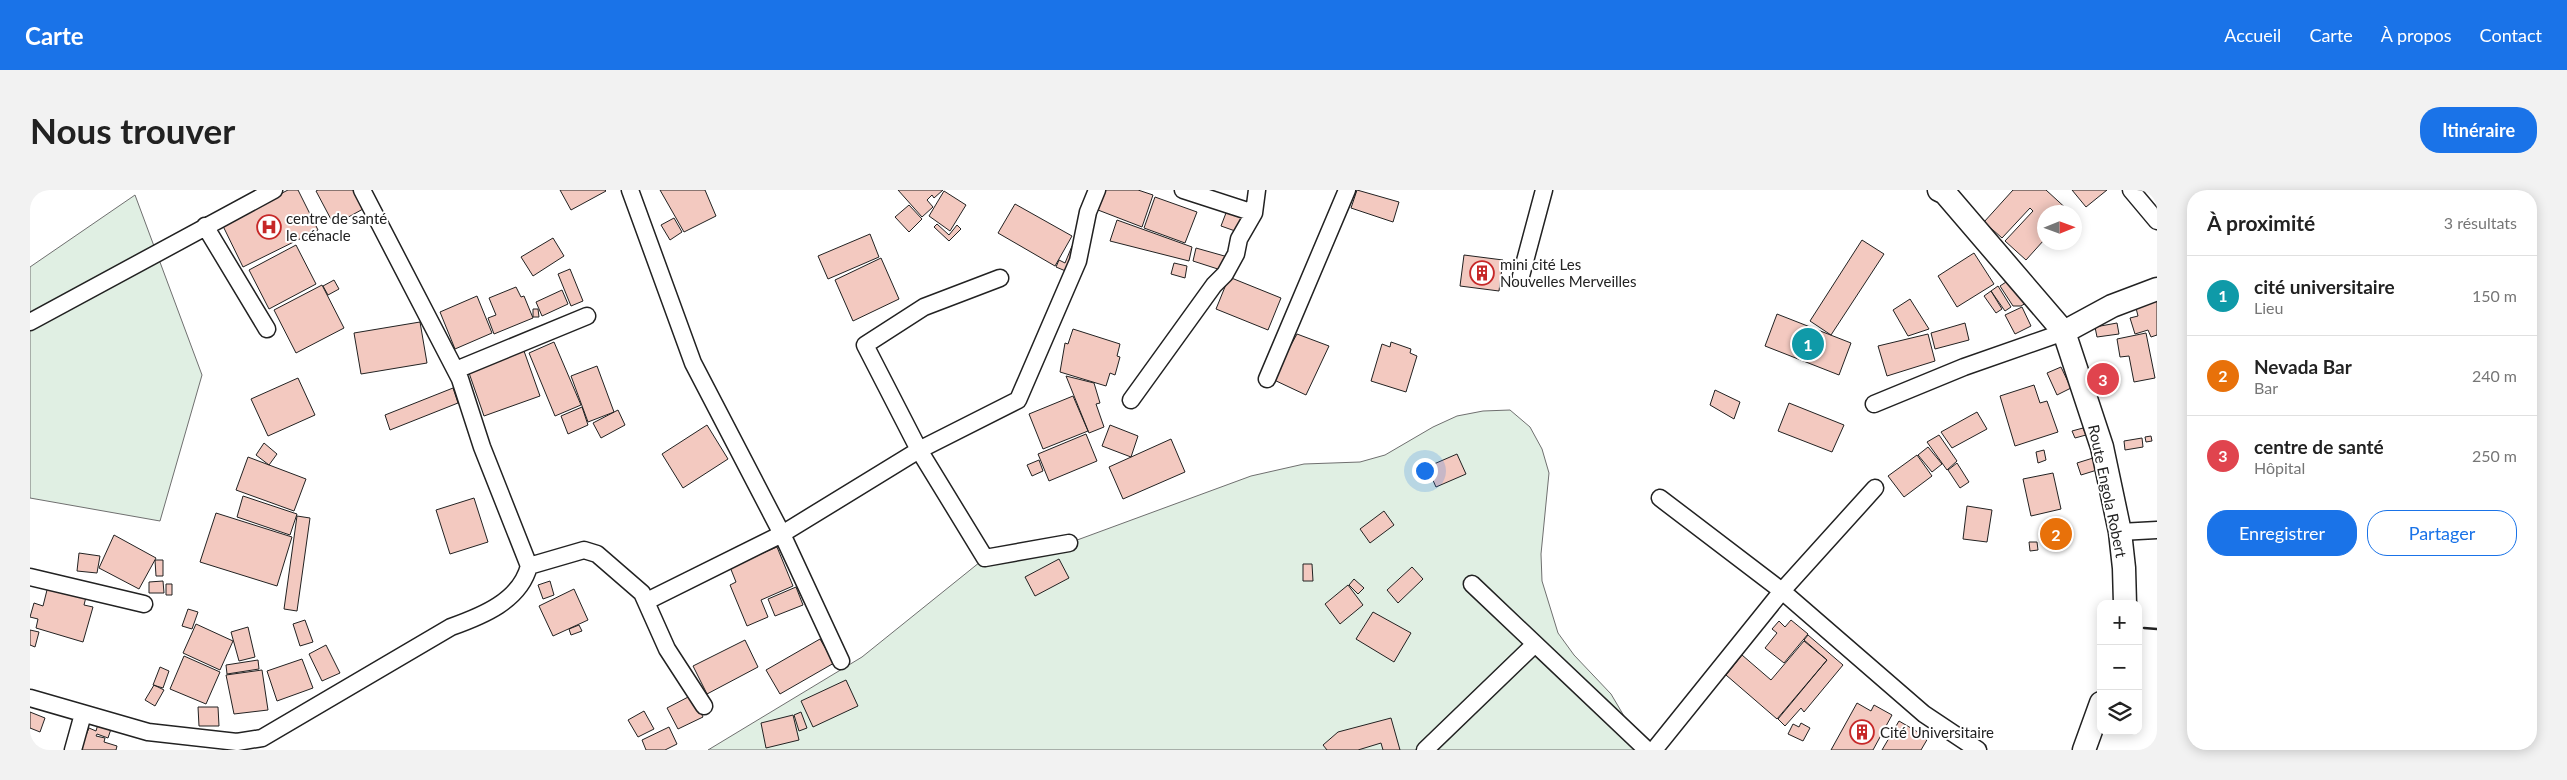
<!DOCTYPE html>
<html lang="fr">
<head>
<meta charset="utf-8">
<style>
	:root { --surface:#fff; --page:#f2f2f2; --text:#222; --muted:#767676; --line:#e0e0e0; --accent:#1a73e8 }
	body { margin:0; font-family:Lato,sans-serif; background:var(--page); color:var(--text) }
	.controls { position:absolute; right:15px; bottom:15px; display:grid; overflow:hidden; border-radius:10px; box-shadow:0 2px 12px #0003 }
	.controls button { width:45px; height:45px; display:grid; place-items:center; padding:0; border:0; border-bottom:1px solid var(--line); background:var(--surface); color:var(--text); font:25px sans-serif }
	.compass { position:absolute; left:2007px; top:15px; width:45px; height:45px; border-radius:50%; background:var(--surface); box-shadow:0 2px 12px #0003; rotate:89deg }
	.you { position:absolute; left:1394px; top:280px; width:18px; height:18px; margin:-12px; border:4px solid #fff; border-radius:50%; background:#1a73e8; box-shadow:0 0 0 8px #1a73e833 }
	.badge { display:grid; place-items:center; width:32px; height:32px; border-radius:50%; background:var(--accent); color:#fff; font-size:16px; font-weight:700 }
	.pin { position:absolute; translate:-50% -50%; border:2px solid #fff; box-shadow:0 1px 5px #0006 }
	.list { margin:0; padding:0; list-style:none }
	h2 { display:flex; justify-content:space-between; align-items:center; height:65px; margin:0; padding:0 20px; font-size:21px }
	h2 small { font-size:16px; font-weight:400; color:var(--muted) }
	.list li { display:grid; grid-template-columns:32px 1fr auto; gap:15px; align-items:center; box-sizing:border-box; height:80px; padding:0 20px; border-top:1px solid var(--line) }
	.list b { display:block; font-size:19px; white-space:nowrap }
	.list p { margin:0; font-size:16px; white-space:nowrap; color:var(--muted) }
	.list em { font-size:16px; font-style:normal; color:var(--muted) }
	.actions { display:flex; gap:10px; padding:15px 20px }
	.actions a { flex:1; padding:11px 0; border:1px solid var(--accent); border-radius:20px; text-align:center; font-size:18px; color:var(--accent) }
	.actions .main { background:var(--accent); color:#fff }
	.icon { flex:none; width:28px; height:28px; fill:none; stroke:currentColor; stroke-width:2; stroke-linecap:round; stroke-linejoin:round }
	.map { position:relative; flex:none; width:2127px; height:560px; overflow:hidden; border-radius:20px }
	header { display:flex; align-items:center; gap:30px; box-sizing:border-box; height:70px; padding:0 25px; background:var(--accent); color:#fff }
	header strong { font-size:24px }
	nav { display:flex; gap:28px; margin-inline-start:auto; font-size:18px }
	.intro { display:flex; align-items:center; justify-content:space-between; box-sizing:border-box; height:120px; padding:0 30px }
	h1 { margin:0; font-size:35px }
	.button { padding:12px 22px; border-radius:20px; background:var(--accent); color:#fff; font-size:18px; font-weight:700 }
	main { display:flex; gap:30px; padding:0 30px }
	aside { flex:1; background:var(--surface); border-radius:20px; box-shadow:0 2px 12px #0003 }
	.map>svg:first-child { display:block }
	.green { fill:#e0efe3; stroke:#6f6f6f }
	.building { fill:#f3c9c0; stroke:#222 }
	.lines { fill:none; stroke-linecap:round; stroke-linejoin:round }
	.street-casing { stroke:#222; stroke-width:19 }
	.secondary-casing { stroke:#222; stroke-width:25 }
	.street { stroke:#fff; stroke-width:16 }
	.secondary { stroke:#fff; stroke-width:22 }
	.wall { stroke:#222; stroke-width:2.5 }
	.labels { text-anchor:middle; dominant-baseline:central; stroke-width:4; stroke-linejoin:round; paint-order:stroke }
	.poi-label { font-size:15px; fill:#222; stroke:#fff; text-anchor:start }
	.street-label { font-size:15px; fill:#222; stroke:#fff }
</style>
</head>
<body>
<header>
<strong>Carte</strong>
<nav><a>Accueil</a><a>Carte</a><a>À propos</a><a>Contact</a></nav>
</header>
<div class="intro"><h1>Nous trouver</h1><a class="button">Itinéraire</a></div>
<main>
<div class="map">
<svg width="2127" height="560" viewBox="0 0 2127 560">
	<rect width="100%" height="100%" fill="#fff"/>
	<!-- green -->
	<path class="green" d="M105,5L172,185L130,331L0,308V77Z
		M1480,220L1500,237L1512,259L1519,283L1511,364L1512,391L1528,443L1544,465L1581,504L1594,526L1606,560H678L832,467L955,368L1039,353L1221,286L1274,274L1330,272L1355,265L1403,237L1427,226L1453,221Z"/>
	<!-- building -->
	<path class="building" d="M258,0H268L288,40L213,77L192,34Z
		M288,0H323L333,19L304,35L286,1Z
		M530,0H575L576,1L541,20Z
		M630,0H675L686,26L654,42Z
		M868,0H913L904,8L902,5L897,10L903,17L892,27Z
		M1075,0H1108L1123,5L1112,37L1068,20Z
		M1327,0L1369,12L1363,32L1321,18Z
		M1983,0H2016L2040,22H2014V50L1996,70L1975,51L2003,21L2000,18L1972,48L1954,32Z
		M2042,0H2077L2056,17Z
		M914,1L936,15L920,41L899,26Z
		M1125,7L1167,22L1155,53L1114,38Z
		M985,14L1042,46L1025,76L968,43Z
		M879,15L892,29L879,42L865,27Z
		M1199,15L1214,26L1208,42L1191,36Z
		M644,28L652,42L640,50L631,35Z
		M1087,30L1162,57L1159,71L1080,51Z
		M907,34L919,45L927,35L931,39L919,51L904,37Z
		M840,44L849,67L798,89L788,66Z
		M523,48L534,66L503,86L491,67Z
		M1832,50L1854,64L1801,145L1780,131Z
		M266,55L286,94L239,119L219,80Z
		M1042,56L1049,59L1038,82L1026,77L1029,70L1035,73Z
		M1166,58L1198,67L1194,81L1163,71Z
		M1944,63L1964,94L1927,117L1908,86Z
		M1434,65L1473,70L1469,101L1430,96Z
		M851,68L869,109L823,131L805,90Z
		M1144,73L1157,76L1155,88L1141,84Z
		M540,79L553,111L541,116L528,84Z
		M1199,87L1251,108L1238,140L1186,119Z
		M304,90L309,99L298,105L293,96Z
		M1979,90L1996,113L1991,116H1983L1970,96Z
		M292,95L314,138L266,163L244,120Z
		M1968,96L1981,117L1975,121L1961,101Z
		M486,97L491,107L494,106L503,128L464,144L458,128L466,125L459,108Z
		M532,100L538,114L512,126L506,112Z
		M1961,101L1972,119L1966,123L1954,106Z
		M447,106L462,143L425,159L410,122Z
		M2127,107V145L2121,147L2118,140L2105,144L2100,128L2108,126L2105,114Z
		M1880,109L1899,139L1878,146L1863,120Z
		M1992,117L2001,136L1985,144L1975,125Z
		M503,119H508L509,127H503Z
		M1747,124L1821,153L1809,185L1735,156Z
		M390,132L397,173L331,184L324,143Z
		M1935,133L1939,150L1905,159L1901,143Z
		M2087,133L2089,144L2067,147L2065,137Z
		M1043,139L1090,154L1087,166L1090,167L1085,185L1080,183L1076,196L1030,182L1035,153L1038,154Z
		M2116,143L2125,188L2104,192L2099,166L2090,167L2087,149Z
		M1267,144L1299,156L1276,205L1242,189Z
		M1898,144L1905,171L1857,186L1848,156Z
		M524,152L551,215L525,226L499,163Z
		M1361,152L1381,159L1380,163L1387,166L1376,202L1341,191L1352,154L1360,157Z
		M494,161L510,206L454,226L438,180Z
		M567,176L584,222L558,232L541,186Z
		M2074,176L2082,201L2071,205L2063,180Z
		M2031,177L2041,198L2027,205L2017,183Z
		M1036,186L1064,193L1070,213L1066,214L1074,237L1059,243Z
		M268,188L285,225L238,246L221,209Z
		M2004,195L2010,213L2017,211L2028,242L1985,256L1970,206Z
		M423,198L428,213L360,240L355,225Z
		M1685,200L1710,212L1704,229L1680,215Z
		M1043,206L1058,241L1013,259L999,224Z
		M1759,213L1814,235L1802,262L1748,241Z
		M552,217L558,235L538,244L531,226Z
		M588,220L595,235L571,248L563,233Z
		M1947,222L1957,239L1922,258L1911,242Z
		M677,235L698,269L653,298L632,264Z
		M1080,235L1108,246L1101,267L1072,256Z
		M2053,238L2056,245L2045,248L2042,241Z
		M1056,244L1067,271L1019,291L1008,264Z
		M1909,245L1927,271L1917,280L1897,252Z
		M2121,246L2122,251L2116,252L2115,247Z
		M2112,248L2113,257L2095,260L2094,251Z
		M1141,249L1155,282L1093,309L1079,277Z
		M234,253L247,264L239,275L226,265Z
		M1898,257L1912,274L1902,282L1888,265Z
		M2014,260L2016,270L2008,273L2006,262Z
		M1427,264L1436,284L1406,297L1397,277Z
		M1887,265L1902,286L1874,307L1858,286Z
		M218,267L276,289L264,321L206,300Z
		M2063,268L2067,280L2051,285L2047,273Z
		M1009,270L1013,281L1002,286L997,275Z
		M1927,273L1939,292L1930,298L1918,280Z
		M2023,283L2031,319L2001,326L1993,289Z
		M213,306L267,324L260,345L207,327Z
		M444,308L458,352L420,364L406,320Z
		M1937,316L1962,320L1957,352L1933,349Z
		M1354,321L1364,335L1340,353L1330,339Z
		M186,323L262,347L247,396L170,372Z
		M267,326L280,328L267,421L254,419Z
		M84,345L126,368L109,399L69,378Z
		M1999,352H2007L2008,360L2000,361Z
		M747,357L763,396L731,410L738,427L717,436L700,395L706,392L700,377Z
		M49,363L70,366L67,383L47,381Z
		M1029,369L1039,388L1005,406L995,387Z
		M125,370H133V386H126Z
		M1273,374H1282L1283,391H1273Z
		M1382,377L1393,389L1368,413L1357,400Z
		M1324,389L1334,398L1328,404L1319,395Z
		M133,391L134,403H119V392Z
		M520,391L524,405L513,409L508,395Z
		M136,394H142V405H136Z
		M1318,395L1333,415L1310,434L1295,414Z
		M18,396L56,407L54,415L63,417L53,452L6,438L8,429L0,427L4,413L13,416Z
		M766,397L773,415L745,426L738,409Z
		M544,399L558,430L523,446L509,416Z
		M158,419L168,422L162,439L152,436Z
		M1343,422L1381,443L1364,472L1326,449Z
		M275,430L283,452L270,456L263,434Z
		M1761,430L1778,444L1754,473L1735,458L1747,443L1742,439L1749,431L1755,437Z
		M166,434L203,451L190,480L153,463Z
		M549,435L552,441L541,445L539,439Z
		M218,437L225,467L209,471L201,442Z
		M0,440L9,442L5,457L0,455Z
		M1778,445L1813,475L1774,522L1771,518L1755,536L1748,529L1797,470L1774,450Z
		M790,449L804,473L750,504L736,480Z
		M715,450L728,477L677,504L663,476Z
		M1774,451L1797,470L1747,529L1696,485L1712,465L1741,490Z
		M296,455L310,483L292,491L279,464Z
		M154,466L190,482L176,514L140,499Z
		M272,469L283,498L247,511L237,481Z
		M228,470L229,479L197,484L196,475Z
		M130,477L139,481L133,498L123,495Z
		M232,480L238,520L204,524L196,485Z
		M816,490L828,516L783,537L771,511Z
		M124,495L134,500L125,516L115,510Z
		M662,505L673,527L648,539L637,518Z
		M1827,513L1841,521L1844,515L1862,525L1843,560H1801Z
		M168,517H188L189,536H169Z
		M614,521L624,539L608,547L598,530Z
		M0,522L15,528L10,542L0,538Z
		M771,522L777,538L769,541L764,525Z
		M763,525L769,550L736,558L731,533Z
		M1361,528L1370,560H1353L1351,553L1328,560H1297L1293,555L1308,542Z
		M1869,531L1898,548L1891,560H1852Z
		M1771,533L1780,538L1773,551L1758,544L1763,534L1769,537Z
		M68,534L81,539L78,548L67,544L66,546L75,548L74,552L87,556L86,560H45L51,544L56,545L59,538L66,541Z
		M639,537L647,554L635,560H616L612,550Z"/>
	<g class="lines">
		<!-- street casing -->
		<g class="street-casing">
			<path id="street" d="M600,0L663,173L752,344L811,471
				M1153,0L1224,23
				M2101,0L2127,31
				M175,36L237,139
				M1491,86L1514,0
				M970,88L894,117L835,155L889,260L955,368L1039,353
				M0,132L244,0
				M426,180L557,126
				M1237,189L1317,0
				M1101,210L1184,95L1195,84L1206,64L1209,49L1224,23L1227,0
				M1844,214L1934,177L2034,142
				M1630,308L1752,401L1894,524L1948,560
				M2090,342L2127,340
				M499,376L554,360L567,364L612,403L637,459L674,516
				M0,387L114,414
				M1442,394L1617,560
				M617,411L752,344L889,260L988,210L1048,71L1058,22L1067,0
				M0,508L118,542L207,552L232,548L421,437C452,426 490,411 499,376L452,257L430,189L332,0
				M43,560L53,524
				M1395,560L1505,454
				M1624,560L1752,401L1845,298"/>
		</g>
		<!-- secondary casing -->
		<g class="secondary-casing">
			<path id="secondary" d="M1909,0L1915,3L2034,142L2072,257L2090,342L2094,378L2095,414
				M2034,142L2082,116L2127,99
				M2054,560L2071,513"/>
		</g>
		<!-- street -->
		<use href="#street" class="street"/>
		<!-- secondary -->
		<use href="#secondary" class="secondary"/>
		<!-- wall -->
		<path class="wall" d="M2119,0L2127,9
			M2114,438L2127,439"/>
	</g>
	<!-- icons -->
	<defs>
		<g id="hospital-ring" transform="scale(1.25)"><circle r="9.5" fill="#fff" stroke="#c62828" stroke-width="1.5"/><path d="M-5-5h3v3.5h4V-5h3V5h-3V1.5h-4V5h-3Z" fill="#c62828"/></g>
		<g id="building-ring" transform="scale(1.25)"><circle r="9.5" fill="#fff" stroke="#c62828" stroke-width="1.5"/><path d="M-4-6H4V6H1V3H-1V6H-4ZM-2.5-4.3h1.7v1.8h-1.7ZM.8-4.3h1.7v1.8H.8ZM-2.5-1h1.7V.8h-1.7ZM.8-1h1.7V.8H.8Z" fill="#c62828"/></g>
	</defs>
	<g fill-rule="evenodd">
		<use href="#hospital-ring" x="239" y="37"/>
		<use href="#building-ring" x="1452" y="83"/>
		<use href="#building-ring" x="1832" y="542"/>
	</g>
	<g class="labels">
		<!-- poi labels -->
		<g class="poi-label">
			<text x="256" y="28">centre de santé<tspan x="256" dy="17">le cénacle</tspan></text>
			<text x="1470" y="74">mini cité Les<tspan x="1470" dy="17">Nouvelles Merveilles</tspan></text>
			<text x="1850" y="542">Cité Universitaire</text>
		</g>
		<!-- street labels -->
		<g class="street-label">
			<text transform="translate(2078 301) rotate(78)">Route Engola Robert</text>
		</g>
	</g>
</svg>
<div class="controls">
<button>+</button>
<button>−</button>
<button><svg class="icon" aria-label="layers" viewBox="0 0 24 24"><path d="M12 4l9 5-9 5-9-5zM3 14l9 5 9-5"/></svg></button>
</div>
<svg class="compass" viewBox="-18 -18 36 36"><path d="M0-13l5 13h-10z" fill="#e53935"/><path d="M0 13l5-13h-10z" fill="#767676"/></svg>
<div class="you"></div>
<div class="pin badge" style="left:1778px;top:154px;background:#0f9aa8">1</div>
<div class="pin badge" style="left:2026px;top:344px;background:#e8710a">2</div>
<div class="pin badge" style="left:2073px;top:189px;background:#e0444e">3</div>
</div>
<aside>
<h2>À proximité<small>3 résultats</small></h2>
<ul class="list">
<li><span class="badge" style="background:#0f9aa8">1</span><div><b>cité universitaire</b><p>Lieu</p></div><em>150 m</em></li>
<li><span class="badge" style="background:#e8710a">2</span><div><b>Nevada Bar</b><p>Bar</p></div><em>240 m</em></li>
<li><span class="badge" style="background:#e0444e">3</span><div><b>centre de santé</b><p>Hôpital</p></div><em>250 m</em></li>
</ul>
<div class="actions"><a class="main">Enregistrer</a><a>Partager</a></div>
</aside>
</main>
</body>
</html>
